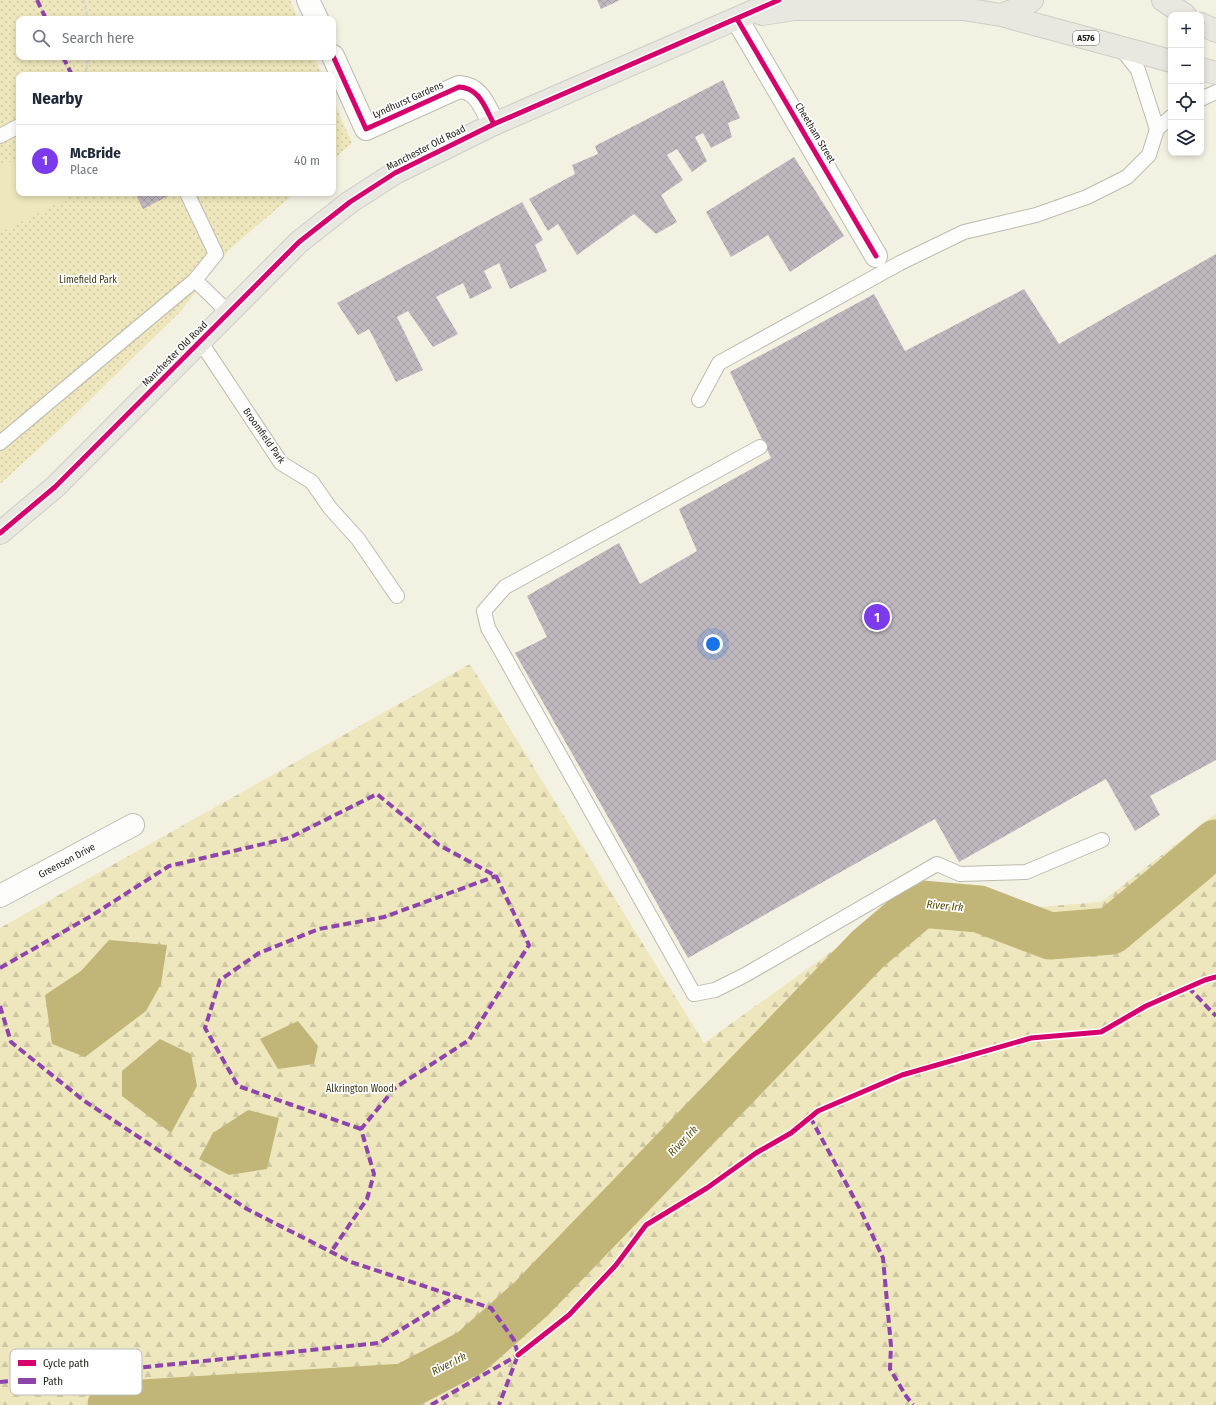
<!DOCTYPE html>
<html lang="en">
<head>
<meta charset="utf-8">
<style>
	:root { --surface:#fff; --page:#f6f6f7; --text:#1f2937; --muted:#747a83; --line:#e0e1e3; --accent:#7c3aed }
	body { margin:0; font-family:"Fira Sans Condensed",sans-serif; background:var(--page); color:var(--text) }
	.controls { position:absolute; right:12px; top:12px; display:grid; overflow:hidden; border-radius:8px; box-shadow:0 2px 6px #0003 }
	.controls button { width:36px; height:36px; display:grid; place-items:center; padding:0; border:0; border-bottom:1px solid var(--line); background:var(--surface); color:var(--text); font:20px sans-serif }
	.you { position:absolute; left:713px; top:644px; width:14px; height:14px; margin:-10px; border:3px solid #fff; border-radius:50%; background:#1a73e8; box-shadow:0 0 0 6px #1a73e833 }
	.badge { display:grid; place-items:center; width:26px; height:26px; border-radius:50%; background:var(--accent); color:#fff; font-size:13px; font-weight:700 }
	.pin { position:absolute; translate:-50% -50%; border:2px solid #fff; box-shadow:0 1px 4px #0006 }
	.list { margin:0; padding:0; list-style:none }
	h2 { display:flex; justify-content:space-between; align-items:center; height:52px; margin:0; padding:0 16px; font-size:17px }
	h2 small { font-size:13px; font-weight:400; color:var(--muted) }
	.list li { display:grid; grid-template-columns:26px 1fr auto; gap:12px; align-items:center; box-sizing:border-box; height:72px; padding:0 16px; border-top:1px solid var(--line) }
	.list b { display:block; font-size:15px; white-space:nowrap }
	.list p { margin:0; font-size:13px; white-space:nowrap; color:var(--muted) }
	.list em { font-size:13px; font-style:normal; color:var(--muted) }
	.icon { flex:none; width:22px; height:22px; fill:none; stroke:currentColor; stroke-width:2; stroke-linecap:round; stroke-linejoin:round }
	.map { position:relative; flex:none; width:1216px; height:1405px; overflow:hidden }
	.search { position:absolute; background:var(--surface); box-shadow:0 2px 6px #0003; left:16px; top:16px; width:320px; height:44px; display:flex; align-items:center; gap:10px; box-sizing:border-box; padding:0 14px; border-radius:8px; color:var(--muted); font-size:15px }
	.panel { position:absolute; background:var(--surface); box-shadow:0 2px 6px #0003; left:16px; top:72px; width:320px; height:124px; border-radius:8px }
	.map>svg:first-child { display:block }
	.forest { fill:url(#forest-firs) }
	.park { fill:url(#park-dots) }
	.pitch { fill:#eee7bd }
	.water { fill:#c1b678 }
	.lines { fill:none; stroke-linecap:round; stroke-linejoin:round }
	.river { stroke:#c1b678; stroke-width:47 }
	.building { fill:url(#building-cross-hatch) }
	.lane-casing { stroke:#bdbbaf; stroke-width:16 }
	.street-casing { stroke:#bdbbaf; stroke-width:24 }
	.primary-casing { stroke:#cecdc6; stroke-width:24 }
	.path { stroke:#d6d6d1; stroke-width:2.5; stroke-dasharray:4 2; stroke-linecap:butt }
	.lane { stroke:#fdfdfb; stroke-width:14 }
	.street { stroke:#fdfdfb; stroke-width:22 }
	.primary { stroke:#e8e7e0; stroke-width:22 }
	.quiet { stroke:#8e44ad; stroke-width:4; stroke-dasharray:8 4; stroke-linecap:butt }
	.cycleway-casing { stroke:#fff; stroke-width:8 }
	.cycleway { stroke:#d6006c; stroke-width:5 }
	.labels { text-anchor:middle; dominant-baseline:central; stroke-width:3.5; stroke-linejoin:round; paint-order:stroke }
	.shield { fill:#fff; stroke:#63625b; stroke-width:1 }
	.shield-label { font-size:9px; font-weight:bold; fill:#201f15 }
	.street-label { font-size:10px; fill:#201f15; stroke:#fff }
	.park-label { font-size:10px; fill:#3e3914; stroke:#fff }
	.water-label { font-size:11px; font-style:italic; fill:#574d0c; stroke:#fff }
	.key { fill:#fff; stroke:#bcbcb9; stroke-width:1 }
	.key-label { font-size:11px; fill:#201f15 }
</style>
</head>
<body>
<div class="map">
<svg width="1216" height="1405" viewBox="0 0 1216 1405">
	<defs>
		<pattern id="forest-firs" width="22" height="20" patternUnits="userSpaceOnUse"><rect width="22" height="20" fill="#eee7bd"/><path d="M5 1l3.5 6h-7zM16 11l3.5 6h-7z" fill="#ccc6a2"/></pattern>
		<pattern id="park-dots" width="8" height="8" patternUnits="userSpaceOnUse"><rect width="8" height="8" fill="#eee7bd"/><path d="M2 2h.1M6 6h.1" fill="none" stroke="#ccc6a2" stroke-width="1.8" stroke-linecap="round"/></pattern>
		<pattern id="building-cross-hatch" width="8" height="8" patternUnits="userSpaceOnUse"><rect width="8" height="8" fill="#c0b8bf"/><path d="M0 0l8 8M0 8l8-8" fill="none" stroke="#a59ea3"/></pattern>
	</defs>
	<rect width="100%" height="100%" fill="#f3f1e2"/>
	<!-- forest -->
	<path class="forest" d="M470,664L704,1043L842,944L886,907L939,887L1039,907L1101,902L1216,813V1405H0V928Z"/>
	<!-- park -->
	<path class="park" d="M0,0H290L298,19H19V57H314L322,75H19V193H295L230,249L180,312L58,431L0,484Z
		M333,100L352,143L333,160Z"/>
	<!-- pitch -->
	<path class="pitch" d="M19,157V193H77L0,233V167Z"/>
	<!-- water -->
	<path class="water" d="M109,940L167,945L161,984L146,1011L85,1057L52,1044L45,995L81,971Z
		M298,1021L318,1046L314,1064L278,1069L260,1039Z
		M160,1039L191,1054L197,1086L171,1133L122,1096V1071Z
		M248,1110L279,1118L267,1169L229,1175L199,1159L213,1133Z"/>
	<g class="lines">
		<!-- river -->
		<path class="river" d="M111,1405L404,1387L471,1352L531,1299L868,949L921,904L979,909L1050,936L1111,931L1216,843"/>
	</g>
	<!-- building -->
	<path class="building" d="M597,0H620L601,9Z
		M723,80L740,118L728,123L732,137L711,148L703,133L695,137L707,161L692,172L677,149L667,155L683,180L661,195L677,222L656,234L634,214L577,255L558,224L548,231L529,199L575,174L572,165L598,154L595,146Z
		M794,157L844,236L790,272L768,235L731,257L706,212Z
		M135,193H174L143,209Z
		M522,202L543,240L535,245L547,271L510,289L499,263L484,271L492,288L470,299L463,283L436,297L458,334L433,347L408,311L397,317L423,370L396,382L369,329L358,335L337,303Z
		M1216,254V760L1150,796L1160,815L1135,831L1106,779L959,862L935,819L688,958L515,653L547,637L527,596L619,543L640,584L697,551L679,509L771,458L730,372L874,294L905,351L1024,289L1059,344Z"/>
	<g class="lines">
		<!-- lane casing -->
		<g class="lane-casing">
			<path id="lane" d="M1120,47L1138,70L1157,129
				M1201,99L1216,92
				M0,136L19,126
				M187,193L216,254L195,280
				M200,341L281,463L312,482L330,508L358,539L397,596
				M699,400L719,363L900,263L964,232L1036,215L1087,197L1127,177L1149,155L1157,129L1171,117
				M0,443L195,280L228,312
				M760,447L505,587L484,611L488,628L495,640L694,994L715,990L745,975L937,864L960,874L1026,872L1102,840"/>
		</g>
		<!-- street casing -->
		<g class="street-casing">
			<path id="street" d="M308,0L317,19
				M737,19L876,256
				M333,56L366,129L459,87C480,88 485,108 494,124
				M0,896L133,825"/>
		</g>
		<!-- primary casing -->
		<g class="primary-casing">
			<path id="primary" d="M945,0L963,9L1001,15L1171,61
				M1163,0L1185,15
				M762,14L795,9H963
				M1001,15L1020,8L1032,0
				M1201,24L1216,31
				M1201,69L1216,73
				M0,533L55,487L299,242L350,202L395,173L494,124L779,0"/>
		</g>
		<!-- path -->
		<path class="path" d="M83,0L88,19
			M85,75L89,57"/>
		<!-- lane -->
		<use href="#lane" class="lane"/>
		<!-- street -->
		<use href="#street" class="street"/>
		<!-- primary -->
		<use href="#primary" class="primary"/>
		<!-- quiet -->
		<path class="quiet" d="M37,0L46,19
			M63,57L72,75
			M0,968L91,916L169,866L289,838L377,794L439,845L496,876L529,945L469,1040L395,1088L361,1129L374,1174L367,1199L331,1252
			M1188,987L1216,1016
			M0,1006L11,1042L83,1100L247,1209L351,1262L491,1308L514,1340L518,1355L499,1405
			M810,1117L860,1209L883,1258L891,1346L890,1369L906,1396L913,1405
			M361,1129L238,1086L205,1028L220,980L259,953L319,929L384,917L496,876
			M0,1382L379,1343L456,1296
			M431,1405L518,1355"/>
		<!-- cycleway casing -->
		<g class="cycleway-casing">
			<path id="cycleway" d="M737,19L876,256
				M333,56L366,129L459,87C480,88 485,108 494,124
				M0,533L55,487L299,242L350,202L395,173L494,124L779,0
				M518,1355L569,1315L616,1265L646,1225L707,1188L756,1153L791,1133L818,1111L902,1075L1031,1038L1101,1032L1146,1006L1205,980L1216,977"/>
		</g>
		<!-- cycleway -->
		<use href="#cycleway" class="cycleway"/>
	</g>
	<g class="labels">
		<!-- shield labels -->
		<rect class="shield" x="1073" y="31" width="26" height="14" rx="3"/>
		<g class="shield-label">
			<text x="1086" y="38">A576</text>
		</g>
		<!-- street labels -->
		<g class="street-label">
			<text transform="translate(408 100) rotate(-24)">Lyndhurst Gardens</text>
			<text transform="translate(815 133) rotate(59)">Cheetham Street</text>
			<text transform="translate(426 148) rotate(-27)">Manchester Old Road</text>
			<text transform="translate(175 354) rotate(-45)">Manchester Old Road</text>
			<text transform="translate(264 436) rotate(55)">Broomfield Park</text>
			<text transform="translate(67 861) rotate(-28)">Greenson Drive</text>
		</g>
		<!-- park labels -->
		<g class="park-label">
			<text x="88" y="280">Limefield Park</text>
			<text x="360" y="1089">Alkrington Wood</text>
		</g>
		<!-- water labels -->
		<g class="water-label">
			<text transform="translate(945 906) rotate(5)">River Irk</text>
			<text transform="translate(683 1141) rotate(-46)">River Irk</text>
			<text transform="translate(449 1364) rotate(-27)">River Irk</text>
		</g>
	</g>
	<!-- legend -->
	<rect x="10" y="1349" width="132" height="46" rx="6" class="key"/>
	<rect x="18" y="1360" width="18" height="6" fill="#d6006c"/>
	<rect x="18" y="1378" width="18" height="6" fill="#8e44ad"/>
	<g class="key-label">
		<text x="43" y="1367">Cycle path</text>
		<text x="43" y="1385">Path</text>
	</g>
</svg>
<div class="controls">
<button>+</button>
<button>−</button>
<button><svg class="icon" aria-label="locate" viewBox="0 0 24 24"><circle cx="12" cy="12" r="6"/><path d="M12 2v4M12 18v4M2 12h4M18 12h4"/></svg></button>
<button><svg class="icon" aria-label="layers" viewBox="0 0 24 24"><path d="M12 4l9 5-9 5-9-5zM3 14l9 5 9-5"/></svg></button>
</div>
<div class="you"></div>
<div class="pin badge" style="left:877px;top:617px">1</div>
<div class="search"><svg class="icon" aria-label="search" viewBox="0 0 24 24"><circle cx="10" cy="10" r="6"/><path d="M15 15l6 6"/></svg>Search here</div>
<section class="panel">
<h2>Nearby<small></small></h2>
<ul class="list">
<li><span class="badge">1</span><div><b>McBride</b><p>Place</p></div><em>40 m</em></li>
</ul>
</section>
</div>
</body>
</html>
